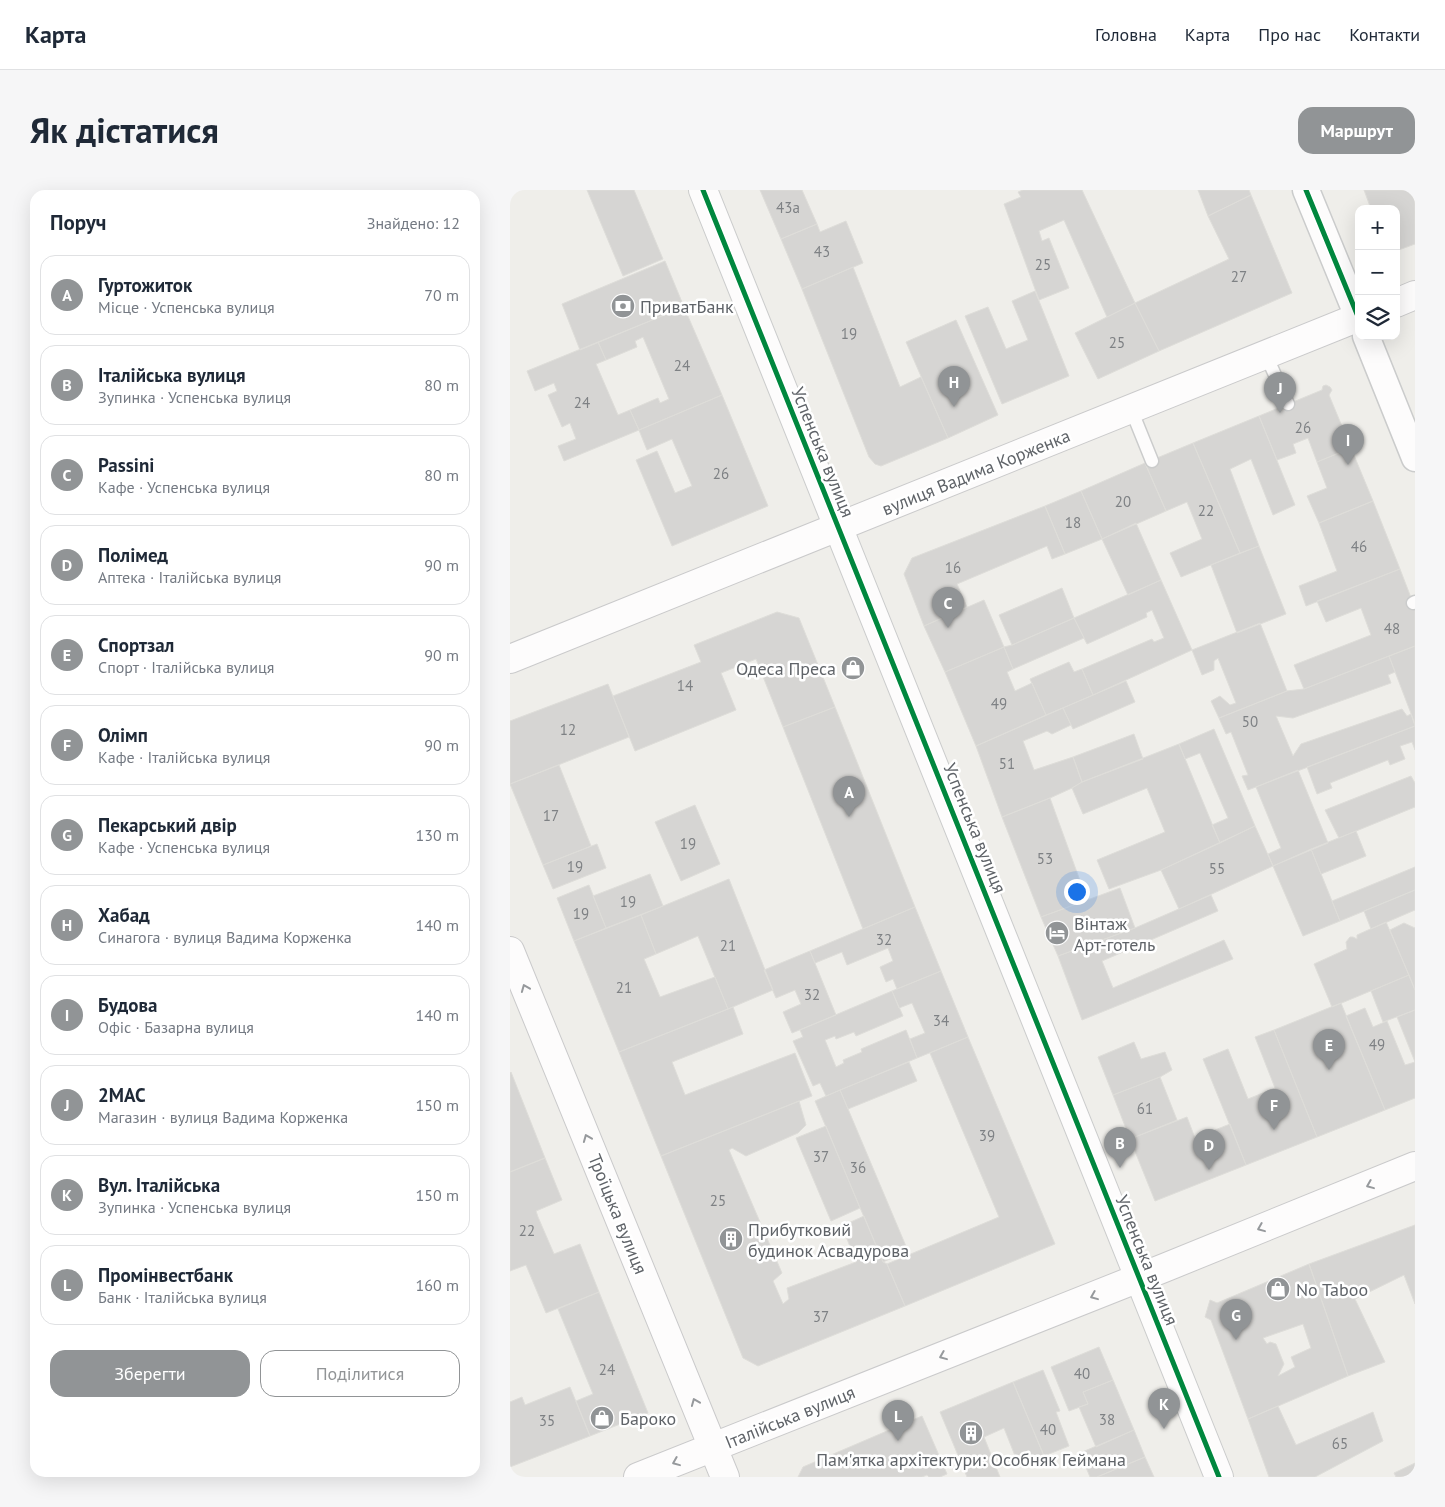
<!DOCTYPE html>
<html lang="uk">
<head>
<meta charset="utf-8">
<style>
	:root { --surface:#fff; --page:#f6f6f7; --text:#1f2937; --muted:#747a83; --line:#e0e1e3; --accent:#919496 }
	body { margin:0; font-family:"PT Sans",sans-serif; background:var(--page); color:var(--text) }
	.controls { position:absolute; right:15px; top:15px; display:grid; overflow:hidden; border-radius:10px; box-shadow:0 5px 20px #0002 }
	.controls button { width:45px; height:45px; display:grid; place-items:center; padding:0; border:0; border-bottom:1px solid var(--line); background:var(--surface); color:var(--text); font:25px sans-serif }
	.you { position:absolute; left:566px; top:701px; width:18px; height:18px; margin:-12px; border:4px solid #fff; border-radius:50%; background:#1a73e8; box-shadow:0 0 0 8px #1a73e833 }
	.badge { display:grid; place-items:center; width:32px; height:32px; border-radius:50%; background:var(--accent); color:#fff; font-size:16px; font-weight:700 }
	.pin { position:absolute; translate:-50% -41px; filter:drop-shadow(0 1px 2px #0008) }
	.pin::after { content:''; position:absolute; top:26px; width:18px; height:15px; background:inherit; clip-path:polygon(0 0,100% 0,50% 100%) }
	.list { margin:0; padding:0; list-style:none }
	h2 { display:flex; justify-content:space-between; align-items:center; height:65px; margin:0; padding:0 20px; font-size:21px }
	h2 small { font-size:16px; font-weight:400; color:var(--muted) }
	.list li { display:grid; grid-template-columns:32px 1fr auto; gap:15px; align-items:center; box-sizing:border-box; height:80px; margin:0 10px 10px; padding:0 10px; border:1px solid var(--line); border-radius:15px }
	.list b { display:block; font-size:19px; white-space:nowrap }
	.list p { margin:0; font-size:16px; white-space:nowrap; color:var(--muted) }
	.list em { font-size:16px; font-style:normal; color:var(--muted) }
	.actions { display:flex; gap:10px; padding:15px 20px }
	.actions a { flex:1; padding:11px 0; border:1px solid var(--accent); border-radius:15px; text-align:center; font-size:18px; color:var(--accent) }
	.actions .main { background:var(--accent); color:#fff }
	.icon { flex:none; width:28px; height:28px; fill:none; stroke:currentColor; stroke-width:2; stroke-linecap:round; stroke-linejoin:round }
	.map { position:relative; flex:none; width:905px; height:1287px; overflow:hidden; border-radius:15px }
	header { display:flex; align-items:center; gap:30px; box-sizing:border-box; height:70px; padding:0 25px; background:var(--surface); border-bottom:1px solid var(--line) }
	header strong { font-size:24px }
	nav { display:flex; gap:28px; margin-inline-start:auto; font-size:18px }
	.intro { display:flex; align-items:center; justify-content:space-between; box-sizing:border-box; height:120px; padding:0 30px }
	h1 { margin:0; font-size:35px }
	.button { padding:12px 22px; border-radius:15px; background:var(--accent); color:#fff; font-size:18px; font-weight:700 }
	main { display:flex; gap:30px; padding:0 30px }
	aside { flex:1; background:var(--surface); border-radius:15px; box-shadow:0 5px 20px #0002 }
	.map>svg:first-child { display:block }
	.building { fill:#d6d5d3; stroke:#deddd9; fill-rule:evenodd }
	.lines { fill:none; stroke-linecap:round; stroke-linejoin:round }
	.service-casing { stroke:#cbcccc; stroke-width:15 }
	.minor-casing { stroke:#cbcccc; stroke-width:29 }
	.tertiary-casing { stroke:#cbcccc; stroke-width:30 }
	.secondary-casing { stroke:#cacacb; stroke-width:30 }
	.service { stroke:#fdfcfc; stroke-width:12 }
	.minor { stroke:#fdfcfc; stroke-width:26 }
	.tertiary { stroke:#fdfcfc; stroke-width:28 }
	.secondary { stroke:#fdfcfc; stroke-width:28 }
	.cycleway-casing { stroke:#fff; stroke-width:8 }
	.cycleway { stroke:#00873e; stroke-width:5 }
	.oneway { stroke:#96999c }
	.labels { text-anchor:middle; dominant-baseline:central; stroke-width:5; stroke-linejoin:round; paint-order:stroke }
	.number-label { font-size:15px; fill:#7e8184 }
	.poi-label { font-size:18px; fill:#5f6368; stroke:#fff; text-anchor:start }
	.street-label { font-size:18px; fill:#5f6368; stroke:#fff }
</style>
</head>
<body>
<header>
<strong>Карта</strong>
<nav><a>Головна</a><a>Карта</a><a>Про нас</a><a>Контакти</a></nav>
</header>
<div class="intro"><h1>Як дістатися</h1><a class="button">Маршрут</a></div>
<main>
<aside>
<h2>Поруч<small>Знайдено: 12</small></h2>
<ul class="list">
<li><span class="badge">A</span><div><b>Гуртожиток</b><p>Місце · Успенська вулиця</p></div><em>70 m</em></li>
<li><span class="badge">B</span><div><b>Італійська вулиця</b><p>Зупинка · Успенська вулиця</p></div><em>80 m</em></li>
<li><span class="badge">C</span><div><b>Passini</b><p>Кафе · Успенська вулиця</p></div><em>80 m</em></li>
<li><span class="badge">D</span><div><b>Полімед</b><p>Аптека · Італійська вулиця</p></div><em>90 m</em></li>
<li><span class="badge">E</span><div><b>Спортзал</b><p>Спорт · Італійська вулиця</p></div><em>90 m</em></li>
<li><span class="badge">F</span><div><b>Олімп</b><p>Кафе · Італійська вулиця</p></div><em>90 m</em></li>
<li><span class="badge">G</span><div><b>Пекарський двір</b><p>Кафе · Успенська вулиця</p></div><em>130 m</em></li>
<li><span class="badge">H</span><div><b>Хабад</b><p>Синагога · вулиця Вадима Корженка</p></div><em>140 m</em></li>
<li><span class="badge">I</span><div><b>Будова</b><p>Офіс · Базарна вулиця</p></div><em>140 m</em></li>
<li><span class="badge">J</span><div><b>2MAC</b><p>Магазин · вулиця Вадима Корженка</p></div><em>150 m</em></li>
<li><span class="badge">K</span><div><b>Вул. Італійська</b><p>Зупинка · Успенська вулиця</p></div><em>150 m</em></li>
<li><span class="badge">L</span><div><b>Промінвестбанк</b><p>Банк · Італійська вулиця</p></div><em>160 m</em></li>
</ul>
<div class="actions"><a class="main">Зберегти</a><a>Поділитися</a></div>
</aside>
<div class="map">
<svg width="905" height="1287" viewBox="0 0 905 1287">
	<rect width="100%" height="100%" fill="#efeeea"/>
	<!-- building -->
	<path class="building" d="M77,0H124L153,69L113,86Z
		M250,0H292L307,34L271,49Z
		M513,0H572L625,113L597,127L554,30L529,41L532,51L539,48L559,98L529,110L494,14L511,7L508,2Z
		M688,0H739L741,5L698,26Z
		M854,0H905V54L886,61V19H861Z
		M741,5L782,103L649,161L625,113L719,69L698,26Z
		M336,31L353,73L292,99L271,49L307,34L310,42Z
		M155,71L174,117L70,160L52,114Z
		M343,77L390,197L411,187L438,248L371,276L365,274L359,267L292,99Z
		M525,101L559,186L492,214L455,126L478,117L496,159L518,150L502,111Z
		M625,113L649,161L588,189L565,143Z
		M174,117L212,205L129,240L120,220L148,208L150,213L159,209L133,147L125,151L127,157L96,170L88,152Z
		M446,130L488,225L438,248L396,152Z
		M88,152L96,170L86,174L108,225L120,220L129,240L54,271L48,256L66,249L60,233L52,237L38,205L47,201L44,193L25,201L17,181Z
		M816,195L820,197L822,200L819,205L841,258L807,272L798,248L783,254L786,263L767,270L749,226L812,200L813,196Z
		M212,205L258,316L162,356L126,270L147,261L165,303L182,296L162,249L137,260L129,240Z
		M749,226L785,315L763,325L741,269L720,279L749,356L730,363L683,253Z
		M683,253L730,363L671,387L660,363L692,349L677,312L656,321L635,273Z
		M841,258L863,311L809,333L797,306L817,298L807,272Z
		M635,273L656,321L592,349L571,301Z
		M571,301L592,349L555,364L535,316Z
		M863,311L890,379L796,416L789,396L827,381L809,333Z
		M535,316L555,364L542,369L537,356L447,394L457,417L414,436L394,384L402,368Z
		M626,333L651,390L618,405L592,349Z
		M749,356L776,424L727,443L701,375Z
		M890,379L905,418V456L794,499L784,475L861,445L851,418L816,432L807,411Z
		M651,390L682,460L583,505L572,479L642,449L644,452L654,448L642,420L636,423L637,427L577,454L564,428Z
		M552,398L564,428L502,455L489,425Z
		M474,410L494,457L435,482L414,436Z
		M267,422L289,428L325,517L273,537L246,469L211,483L226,520L125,561L103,506L191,472L184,455Z
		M564,428L574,448L503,479L494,457L502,455Z
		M750,433L777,501L709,528L701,511L710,506L720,515L726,513L708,468L704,471V480L692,485L682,460Z
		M905,456V534L879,466Z
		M494,457L503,479L497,482L505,501L522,493L536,525L466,556L435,482Z
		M879,466L885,482L878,485L881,493L783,528L766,526L783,566L791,554L892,519L897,526L901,524L905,536L738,600L732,586L738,585L721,542L716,544L709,528L777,501L794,499Z
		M559,472L564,482L572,479L583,505L536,525L520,489Z
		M616,491L625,512L563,539L553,518Z
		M98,494L119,547L0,594V531Z
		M325,517L405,717L353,739L273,537Z
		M553,518L561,535L542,544L537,541L513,551L524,580L563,567L572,592L562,598L540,608L492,627L466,556Z
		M905,536V560L902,552L890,556L895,569L880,575L878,570L820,593L822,598L807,604L797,577Z
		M704,539L745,636L710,653L702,635L718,628L690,563L675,569L669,554Z
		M624,544L633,569L572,592L563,567Z
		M669,554L710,653L651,680L599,699L587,670L655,642L637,598L573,624L562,598L572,592Z
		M49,575L81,656L33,675L0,594Z
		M788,580L818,653L763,676L758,664L771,658L746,597Z
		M901,586L905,593V617L829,648L815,620Z
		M540,608L577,710L531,727L492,627Z
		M185,615L210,674L171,691L145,632Z
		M745,636L763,676L669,719L651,680Z
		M846,641L856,666L811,684L801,659Z
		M87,654L96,678L43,699L33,675Z
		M801,659L830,731L793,746L763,676Z
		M905,677V700L830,731L822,711Z
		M140,684L153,716L96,738L83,706Z
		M219,689L263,800L218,819L188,746L146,764L131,725Z
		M79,695L96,738L64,751L47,708Z
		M610,698L625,738L548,766L531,727Z
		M905,700V720L861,739L854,721Z
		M701,705L708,721L592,771L603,798L714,750L723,769L572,830L548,766L625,738Z
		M405,717L431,781L387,799L383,789L376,792L370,777L383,771L378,758L337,775L332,762L305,773L300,761Z
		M131,725L146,764L134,769L150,807L205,787L218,819L109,862L64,751Z
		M876,732L899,785L822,817L804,774L837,759L836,752L840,747H843L847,749V745Z
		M894,733L905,738V800L880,740Z
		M300,761L326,825L282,843L273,822L291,814L285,800L266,808L254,780Z
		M431,781L458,847L407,868L400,849L415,843L402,813L389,818L382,801Z
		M899,785L905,800V820L873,832L861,801Z
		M382,801L393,826L346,846L344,842L326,849L325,846L315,850L326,877L334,873L333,870L352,862L351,859L396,840L407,868L316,906L310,893L303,896L283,851L293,847L290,840Z
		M831,813L875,920L807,947L764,840Z
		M223,817L233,844L162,872L175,905L285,863L302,906L151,966L109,862Z
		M855,818L863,837L877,831L895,875L905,872V908L875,920L836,826Z
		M905,820V872L887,827Z
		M764,840L807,947L736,975L693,869L718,859L738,909L765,898L745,847Z
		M458,847L545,1054L395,1116L377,1074L489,1027L420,863Z
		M624,852L631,869L655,862L662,880L650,887L603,905L588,867Z
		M399,872L407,891L338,919L330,900Z
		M1,882L35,968L0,982V883Z
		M650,887L667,930L620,949L603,905Z
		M330,900L398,1061L373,1072L305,911Z
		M289,911L296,935L288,943L236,966L222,958L219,960L272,1083L263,1091L273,1114L279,1109L277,1098L346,1072L332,1036L354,1026L373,1072L377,1074L395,1116L248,1176L233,1168L151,966Z
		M677,927L685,948L720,934L736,975L645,1011L620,949Z
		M316,936L350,1018L321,1031L286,948Z
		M35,968L52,1010L26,1021L28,1027L44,1064L70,1054L89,1102L36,1123L16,1075L0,1081V982Z
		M905,1035V1114L894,1085L845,1109L875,1172L838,1186L799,1074Z
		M799,1074L838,1186L738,1229L701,1130L695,1127L700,1110L707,1113ZM793,1134L801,1158L781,1167L785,1177L768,1186L774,1174L766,1154L760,1152L757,1154L753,1148Z
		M89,1102L138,1223L80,1246L66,1211L83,1204L48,1119Z
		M589,1157L603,1190L573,1202L578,1214L559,1221L541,1177Z
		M533,1180L550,1221L546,1222L559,1256L534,1266L503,1192Z
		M603,1190L624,1240L586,1257L569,1217L578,1214L573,1202Z
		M503,1192L534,1266L509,1276L494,1238L474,1247L490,1287H457L430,1222Z
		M60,1197L80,1246L0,1277V1212L12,1207L15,1215Z
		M768,1216L786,1255L863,1222L873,1251L805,1287H759L738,1229Z
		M412,1226L437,1284L430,1287H419L417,1285L412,1287H288L293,1277Z
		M624,1240L635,1267L587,1287H580L570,1263Z
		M635,1267L644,1287H587Z
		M905,1273V1287H886L884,1283Z"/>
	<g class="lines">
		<!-- service casing -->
		<g class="service-casing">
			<path id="service" d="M756,165L778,214
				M621,219L642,271
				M903,413L905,412"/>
		</g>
		<!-- minor casing -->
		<g class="minor-casing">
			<path id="minor" d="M796,0L849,129
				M856,146L905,268"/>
		</g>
		<!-- tertiary casing -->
		<g class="tertiary-casing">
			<path id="tertiary" d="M193,0L709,1287"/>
		</g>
		<!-- secondary casing -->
		<g class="secondary-casing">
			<path id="secondary" d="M886,113L905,105
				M0,469L849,127
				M0,761L215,1287
				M128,1287L654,1078L905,976"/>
		</g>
		<!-- service -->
		<use href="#service" class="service"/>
		<!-- minor -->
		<use href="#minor" class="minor"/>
		<!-- tertiary -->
		<use href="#tertiary" class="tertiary"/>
		<!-- secondary -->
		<use href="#secondary" class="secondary"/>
		<!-- cycleway casing -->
		<g class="cycleway-casing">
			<path id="cycleway" d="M193,0L709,1287
				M796,0L849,129"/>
		</g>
		<!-- cycleway -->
		<use href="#cycleway" class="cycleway"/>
	</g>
	<!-- one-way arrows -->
	<defs><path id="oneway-chevron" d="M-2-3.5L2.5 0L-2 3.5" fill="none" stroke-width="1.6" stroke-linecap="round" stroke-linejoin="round" transform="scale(1.25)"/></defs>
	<g class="oneway">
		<use href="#oneway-chevron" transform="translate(15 798) rotate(-112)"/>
		<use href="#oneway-chevron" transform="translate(77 948) rotate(-112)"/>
		<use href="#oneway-chevron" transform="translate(860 995) rotate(158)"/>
		<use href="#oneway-chevron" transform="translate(751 1038) rotate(158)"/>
		<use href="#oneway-chevron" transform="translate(584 1106) rotate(158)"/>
		<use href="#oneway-chevron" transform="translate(433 1166) rotate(158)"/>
		<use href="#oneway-chevron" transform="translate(185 1212) rotate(-112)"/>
		<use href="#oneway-chevron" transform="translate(166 1272) rotate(158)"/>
	</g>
	<!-- icons -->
	<defs>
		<g id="bank-disc" transform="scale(1.25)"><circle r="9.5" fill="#919496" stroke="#fff"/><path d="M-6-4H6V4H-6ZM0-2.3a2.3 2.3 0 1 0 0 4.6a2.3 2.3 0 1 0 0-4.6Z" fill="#fff"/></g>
		<g id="shop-disc" transform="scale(1.25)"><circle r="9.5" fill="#919496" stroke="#fff"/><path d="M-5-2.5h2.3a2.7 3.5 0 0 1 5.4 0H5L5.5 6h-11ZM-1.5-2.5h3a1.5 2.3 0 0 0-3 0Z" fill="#fff"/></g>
		<g id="hotel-disc" transform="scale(1.25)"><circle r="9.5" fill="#919496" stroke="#fff"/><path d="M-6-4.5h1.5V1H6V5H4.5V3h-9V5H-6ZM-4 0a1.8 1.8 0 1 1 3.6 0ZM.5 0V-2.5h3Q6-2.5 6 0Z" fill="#fff"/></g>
		<g id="building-disc" transform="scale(1.25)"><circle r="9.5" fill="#919496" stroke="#fff"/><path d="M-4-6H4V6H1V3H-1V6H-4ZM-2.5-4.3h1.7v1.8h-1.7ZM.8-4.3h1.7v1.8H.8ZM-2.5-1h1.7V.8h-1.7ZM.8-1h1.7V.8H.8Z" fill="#fff"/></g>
	</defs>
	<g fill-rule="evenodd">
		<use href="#bank-disc" x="113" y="116"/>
		<use href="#shop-disc" x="343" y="478"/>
		<use href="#hotel-disc" x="547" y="743"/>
		<use href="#building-disc" x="221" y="1049"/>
		<use href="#shop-disc" x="768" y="1099"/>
		<use href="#shop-disc" x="92" y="1228"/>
		<use href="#building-disc" x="461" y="1243"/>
	</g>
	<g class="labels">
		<!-- number labels -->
		<g class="number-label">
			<text x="278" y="17">43а</text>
			<text x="312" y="61">43</text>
			<text x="533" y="74">25</text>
			<text x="729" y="86">27</text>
			<text x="339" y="143">19</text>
			<text x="607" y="152">25</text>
			<text x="172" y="175">24</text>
			<text x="72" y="212">24</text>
			<text x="793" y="237">26</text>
			<text x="211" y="283">26</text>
			<text x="613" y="311">20</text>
			<text x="696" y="320">22</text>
			<text x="563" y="332">18</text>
			<text x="849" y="356">46</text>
			<text x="443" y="377">16</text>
			<text x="882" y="438">48</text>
			<text x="175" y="495">14</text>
			<text x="489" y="513">49</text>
			<text x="740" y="531">50</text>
			<text x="58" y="539">12</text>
			<text x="497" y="573">51</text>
			<text x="41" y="625">17</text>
			<text x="178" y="653">19</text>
			<text x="535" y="668">53</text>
			<text x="65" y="676">19</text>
			<text x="707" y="678">55</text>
			<text x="118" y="711">19</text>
			<text x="71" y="723">19</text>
			<text x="374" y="749">32</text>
			<text x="218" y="755">21</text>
			<text x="114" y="797">21</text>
			<text x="302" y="804">32</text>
			<text x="431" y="830">34</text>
			<text x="867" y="854">49</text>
			<text x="635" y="918">61</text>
			<text x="477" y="945">39</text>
			<text x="311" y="966">37</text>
			<text x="348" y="977">36</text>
			<text x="208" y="1010">25</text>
			<text x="17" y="1040">22</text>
			<text x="311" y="1126">37</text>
			<text x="97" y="1179">24</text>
			<text x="572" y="1183">40</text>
			<text x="597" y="1229">38</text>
			<text x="37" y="1230">35</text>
			<text x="538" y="1239">40</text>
			<text x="830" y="1253">65</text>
		</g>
		<!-- poi labels -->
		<g class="poi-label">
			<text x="130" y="116">ПриватБанк</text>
			<text x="326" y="478" text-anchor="end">Одеса Преса</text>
			<text x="564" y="733">Вінтаж<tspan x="564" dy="21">Арт-готель</tspan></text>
			<text x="238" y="1039">Прибутковий<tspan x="238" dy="21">будинок Асвадурова</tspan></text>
			<text x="786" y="1099">No Taboo</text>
			<text x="110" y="1228">Бароко</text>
			<text x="461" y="1269" text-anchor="middle">Пам'ятка архітектури: Особняк Геймана</text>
		</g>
		<!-- street labels -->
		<g class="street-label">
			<text transform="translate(313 262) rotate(68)">Успенська вулиця</text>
			<text transform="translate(466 282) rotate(-22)">вулиця Вадима Корженка</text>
			<text transform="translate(465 638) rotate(68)">Успенська вулиця</text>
			<text transform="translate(108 1024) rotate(68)">Троїцька вулиця</text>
			<text transform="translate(637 1070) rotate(68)">Успенська вулиця</text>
			<text transform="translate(280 1227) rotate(-22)">Італійська вулиця</text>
		</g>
	</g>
</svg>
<div class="controls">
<button>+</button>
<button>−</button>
<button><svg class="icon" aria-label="layers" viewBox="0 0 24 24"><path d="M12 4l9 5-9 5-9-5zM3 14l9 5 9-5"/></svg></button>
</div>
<div class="you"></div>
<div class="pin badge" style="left:339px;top:627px">A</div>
<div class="pin badge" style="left:610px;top:978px">B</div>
<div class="pin badge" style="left:438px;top:438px">C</div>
<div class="pin badge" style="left:699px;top:980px">D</div>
<div class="pin badge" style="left:819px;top:880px">E</div>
<div class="pin badge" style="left:764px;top:940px">F</div>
<div class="pin badge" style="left:726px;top:1150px">G</div>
<div class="pin badge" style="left:444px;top:217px">H</div>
<div class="pin badge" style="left:838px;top:275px">I</div>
<div class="pin badge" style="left:770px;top:223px">J</div>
<div class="pin badge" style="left:654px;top:1239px">K</div>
<div class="pin badge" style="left:388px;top:1251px">L</div>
</div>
</main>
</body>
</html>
